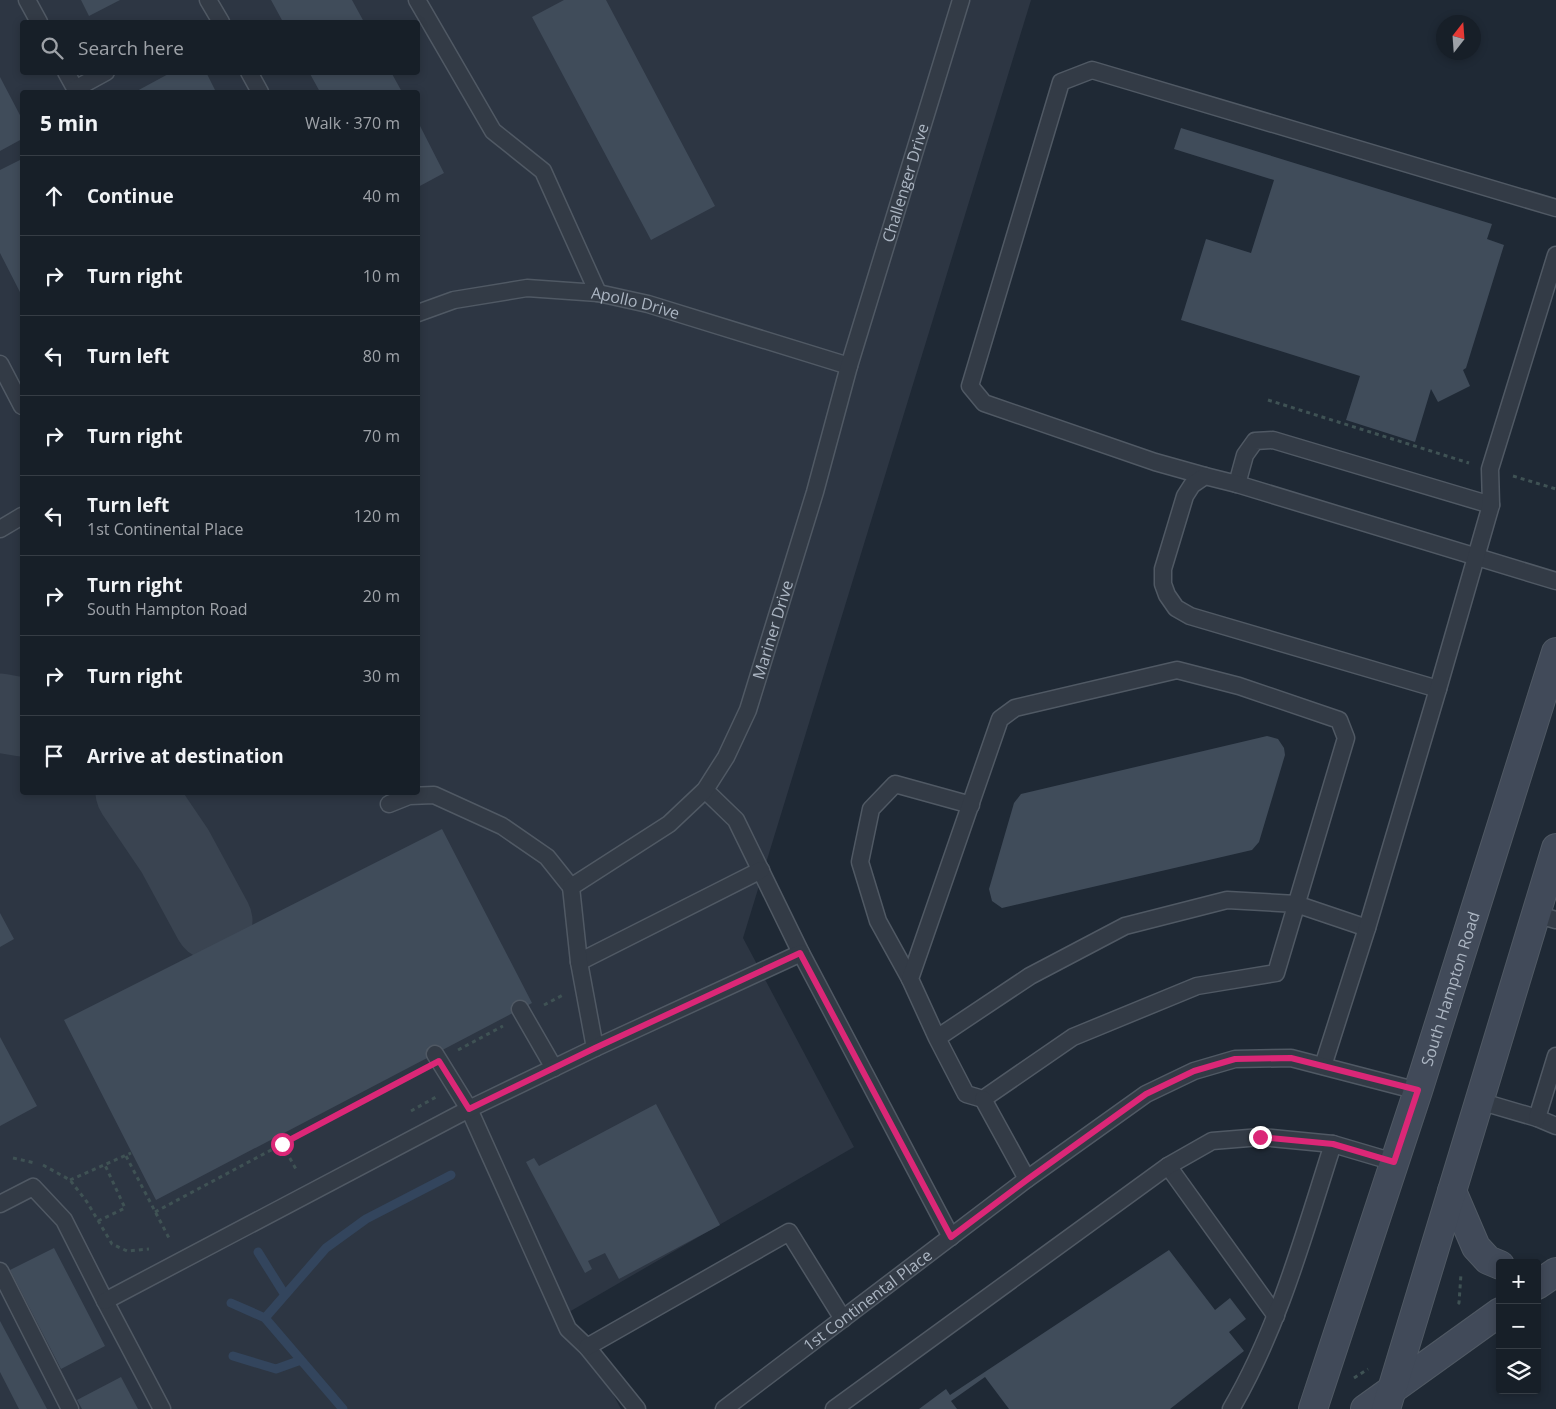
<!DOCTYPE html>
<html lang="en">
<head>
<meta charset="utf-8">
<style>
	:root { --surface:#171f28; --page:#242c34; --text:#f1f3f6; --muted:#9ea2a8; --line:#363d45 }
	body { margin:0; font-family:"Open Sans",sans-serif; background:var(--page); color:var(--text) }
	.controls { position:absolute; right:15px; bottom:15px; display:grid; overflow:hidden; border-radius:5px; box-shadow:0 2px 8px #0003 }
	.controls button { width:45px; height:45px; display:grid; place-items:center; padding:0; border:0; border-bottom:1px solid var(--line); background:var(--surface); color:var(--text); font:25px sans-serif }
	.compass { position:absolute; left:1436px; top:15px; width:45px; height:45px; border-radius:50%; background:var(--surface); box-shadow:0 2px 8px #0003; rotate:17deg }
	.stop { position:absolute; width:15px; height:15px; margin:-11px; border:4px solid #db2777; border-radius:50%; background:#fff }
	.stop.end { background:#db2777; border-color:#fff; box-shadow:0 1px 5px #0008 }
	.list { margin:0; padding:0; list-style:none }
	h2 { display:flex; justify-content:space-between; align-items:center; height:65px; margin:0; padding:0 20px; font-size:21px }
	h2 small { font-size:16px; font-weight:400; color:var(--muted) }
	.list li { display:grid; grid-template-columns:32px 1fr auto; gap:15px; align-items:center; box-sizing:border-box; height:80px; padding:0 20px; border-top:1px solid var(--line) }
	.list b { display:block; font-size:19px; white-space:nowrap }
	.list p { margin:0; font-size:16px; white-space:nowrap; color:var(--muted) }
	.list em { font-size:16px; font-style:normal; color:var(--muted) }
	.icon { flex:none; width:28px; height:28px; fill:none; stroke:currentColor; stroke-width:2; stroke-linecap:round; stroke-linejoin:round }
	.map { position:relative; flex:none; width:1556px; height:1409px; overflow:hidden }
	.search { position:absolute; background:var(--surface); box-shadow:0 2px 8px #0003; left:20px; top:20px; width:400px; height:55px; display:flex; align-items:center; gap:12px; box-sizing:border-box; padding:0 18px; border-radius:5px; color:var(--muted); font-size:19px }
	.panel { position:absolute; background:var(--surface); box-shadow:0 2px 8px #0003; left:20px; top:90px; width:400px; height:705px; border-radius:5px }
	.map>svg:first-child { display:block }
	.airport { fill:#2d3643; fill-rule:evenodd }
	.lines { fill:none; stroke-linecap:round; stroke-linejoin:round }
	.stream { stroke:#33455d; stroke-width:9 }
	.taxiway { stroke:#3a4451; stroke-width:79 }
	.building { fill:#404c5a }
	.service-casing { stroke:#505964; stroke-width:19 }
	.secondary-casing { stroke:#505964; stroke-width:30 }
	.path { stroke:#3f5254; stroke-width:3; stroke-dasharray:4 4; stroke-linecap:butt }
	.service { stroke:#333b46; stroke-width:16 }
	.secondary { stroke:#414a59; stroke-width:28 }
	.route { stroke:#db2777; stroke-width:6 }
	.labels { text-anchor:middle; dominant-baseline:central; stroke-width:5; stroke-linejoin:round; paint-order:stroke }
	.street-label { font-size:16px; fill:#acb6c3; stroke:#18202a }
</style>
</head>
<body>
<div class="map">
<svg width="1556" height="1409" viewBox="0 0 1556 1409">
	<rect width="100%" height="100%" fill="#1f2935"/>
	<!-- airport -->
	<path class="airport" d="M0,0H1031L743,938L854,1147L569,1312L621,1409H0ZM22,22H418V72H22ZM22,92H418V792H22Z"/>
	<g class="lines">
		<!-- stream -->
		<path class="stream" d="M258,1252L285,1295
			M231,1303L265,1318L343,1409
			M265,1318L326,1248L366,1219L451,1175
			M233,1356L276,1369L301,1360"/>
		<!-- taxiway -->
		<path class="taxiway" d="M0,713L22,717
			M135,792L175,851L213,921"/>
	</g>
	<!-- building -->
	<path class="building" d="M81,0H120L89,16Z
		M271,0H352L364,22H283Z
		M564,0H606L715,206L651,240L532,17Z
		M172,72H206L216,92H135Z
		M309,72H391L402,92H320Z
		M0,77L22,119V139L0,151Z
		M418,122L444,173L418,187Z
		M1181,128L1492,224L1487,239L1504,245L1466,368L1463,370L1470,386L1438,402L1431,389L1415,442L1346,420L1360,376L1181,320L1206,239L1251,253L1274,180L1174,149Z
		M22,159V296L0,253V170Z
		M1267,736L1278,739L1284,748L1285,755L1259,842L1252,850L1002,908L992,901L989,889L1014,803L1021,794Z
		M442,829L532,1003L156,1200L64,1020Z
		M0,913L14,939L0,947Z
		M0,1037L37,1106L0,1126Z
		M656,1104L720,1225L619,1279L605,1253L588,1261L592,1269L585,1273L526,1162L534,1158L539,1166Z
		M54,1248L105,1346L61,1369L10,1270Z
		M1169,1250L1215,1310L1230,1298L1246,1319L1229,1332L1244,1351L1170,1409H1009L985,1377L951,1401L957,1409H919L946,1389L950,1395Z
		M0,1321L47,1409H19L0,1372Z
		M121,1377L138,1409H82L77,1400Z"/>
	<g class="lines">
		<!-- service casing -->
		<g class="service-casing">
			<g id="service">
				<path d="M27,0L39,22"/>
				<path d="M208,0L221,22"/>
				<path d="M417,0L493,131L543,171L598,293"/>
				<path d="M66,72L77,92"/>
				<path d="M249,72L260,92"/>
				<path d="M75,89L106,72"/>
				<path id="s1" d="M418,313L454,300L527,288L598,293L648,304L849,366"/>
				<path d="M0,364L22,406"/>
				<path d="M1205,476L1155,462L984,403L970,386L1061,82L1092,70L1556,208"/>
				<path d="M1237,484L1245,455L1255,441L1273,440L1491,505"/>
				<path d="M0,529L22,516"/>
				<path d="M1438,689L1190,616L1176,608L1167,595L1163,584V569L1185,496L1192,485L1205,476L1237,484L1556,581"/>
				<path d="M705,790L736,820L801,953L951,1237"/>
				<path d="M389,804L409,796L434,795L502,826L547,857L571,887"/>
				<path d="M1535,914L1556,920"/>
				<path d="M579,962L761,870"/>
				<path d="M910,979L878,921L860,862L871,809L895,784L971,805"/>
				<path d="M520,1009L554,1068"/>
				<path d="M937,1038L910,979L1000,719L1015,708L1177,670L1239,686L1339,720L1346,738L1276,973L1197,986L1073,1037L983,1099L966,1094L937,1038L1030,976L1125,926L1227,900L1296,904L1367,928"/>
				<path id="s2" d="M595,1048L579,962L571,887L669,824L705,790L726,757L748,710L815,492L849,366L961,0"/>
				<path d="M435,1054L469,1109L568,1329L587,1347L637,1409"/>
				<path d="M1323,1066L1367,928L1438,689L1491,505L1490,469L1556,255"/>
				<path d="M983,1099L1027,1179"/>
				<path d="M1479,1101L1537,1118L1556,1126"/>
				<path d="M1537,1118L1556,1056"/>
				<path d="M1168,1166L1276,1316"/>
				<path d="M0,1204L33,1187L64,1220L105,1301L162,1409"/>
				<path d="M0,1271L70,1409"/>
				<path d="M105,1301L469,1109L595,1048L801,953"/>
				<path d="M587,1347L789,1232L843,1319"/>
				<path id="s3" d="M724,1409L1027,1179L1146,1094L1194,1071L1235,1059L1291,1058L1418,1091"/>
				<path d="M834,1409L1168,1166L1212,1141L1261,1137L1333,1144L1394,1162"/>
				<path d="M1231,1409C1279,1327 1304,1234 1333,1144"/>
			</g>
		</g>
		<!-- secondary casing -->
		<g class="secondary-casing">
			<g id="secondary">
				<path d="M1452,1191L1476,1247L1488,1260L1500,1265"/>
				<path d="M1537,1285L1556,1272"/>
				<path id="s4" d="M1313,1409L1418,1091L1556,652"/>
				<path d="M1365,1409L1500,1312"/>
				<path d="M1386,1409L1556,848"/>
			</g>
		</g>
		<!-- path -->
		<path class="path" d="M1268,400L1469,463
			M1513,476L1556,489
			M544,1005L563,995
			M458,1050L503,1026
			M411,1111L436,1097
			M282,1144L297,1171
			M126,1156L169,1238
			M13,1158L35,1163
			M43,1165L70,1180L87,1202L112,1244L127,1251L149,1249
			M70,1180L131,1153
			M155,1212L419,1071
			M98,1221L125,1208L105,1165
			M1458,1304L1459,1303L1461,1274
			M1354,1378L1368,1369"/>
		<!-- service -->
		<use href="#service" class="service"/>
		<!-- secondary -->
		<use href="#secondary" class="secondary"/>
	</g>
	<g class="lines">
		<!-- route -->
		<path class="route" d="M282,1144L439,1061L469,1109L595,1048L800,953L951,1237L1028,1179L1146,1094L1194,1071L1235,1059L1291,1058L1418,1090L1394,1162L1333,1144L1260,1137"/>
	</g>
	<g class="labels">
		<!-- street labels -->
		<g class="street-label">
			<text stroke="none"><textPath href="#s2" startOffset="970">Challenger Drive</textPath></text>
			<text stroke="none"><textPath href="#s1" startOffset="222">Apollo Drive</textPath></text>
			<text stroke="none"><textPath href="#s2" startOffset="504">Mariner Drive</textPath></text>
			<text stroke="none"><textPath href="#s4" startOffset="442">South Hampton Road</textPath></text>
			<text stroke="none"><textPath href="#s3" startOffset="180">1st Continental Place</textPath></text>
		</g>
	</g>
</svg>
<div class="controls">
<button>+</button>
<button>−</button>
<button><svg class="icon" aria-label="layers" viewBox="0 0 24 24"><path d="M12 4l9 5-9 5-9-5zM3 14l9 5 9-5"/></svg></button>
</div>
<svg class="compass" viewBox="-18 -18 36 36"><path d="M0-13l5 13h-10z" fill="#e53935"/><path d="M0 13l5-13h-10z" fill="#9ea2a8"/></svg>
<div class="stop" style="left:282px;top:1144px"></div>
<div class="stop end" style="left:1260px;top:1137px"></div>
<div class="search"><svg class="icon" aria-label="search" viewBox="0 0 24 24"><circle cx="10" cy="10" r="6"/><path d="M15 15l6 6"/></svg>Search here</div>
<section class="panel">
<h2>5 min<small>Walk · 370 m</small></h2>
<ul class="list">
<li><svg class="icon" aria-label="ahead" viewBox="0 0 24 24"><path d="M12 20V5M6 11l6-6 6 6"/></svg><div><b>Continue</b></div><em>40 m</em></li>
<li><svg class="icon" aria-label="right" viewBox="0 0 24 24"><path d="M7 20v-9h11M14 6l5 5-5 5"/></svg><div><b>Turn right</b></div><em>10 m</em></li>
<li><svg class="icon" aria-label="left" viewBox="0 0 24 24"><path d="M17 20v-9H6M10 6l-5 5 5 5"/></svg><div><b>Turn left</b></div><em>80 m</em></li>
<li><svg class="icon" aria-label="right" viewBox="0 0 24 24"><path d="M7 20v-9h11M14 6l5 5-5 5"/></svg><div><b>Turn right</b></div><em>70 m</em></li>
<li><svg class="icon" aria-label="left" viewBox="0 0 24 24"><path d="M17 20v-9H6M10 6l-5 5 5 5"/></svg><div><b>Turn left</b><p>1st Continental Place</p></div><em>120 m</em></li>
<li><svg class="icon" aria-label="right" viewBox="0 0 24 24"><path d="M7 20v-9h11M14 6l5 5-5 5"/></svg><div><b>Turn right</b><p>South Hampton Road</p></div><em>20 m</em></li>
<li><svg class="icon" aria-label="right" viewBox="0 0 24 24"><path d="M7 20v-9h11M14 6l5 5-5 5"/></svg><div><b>Turn right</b></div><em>30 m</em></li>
<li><svg class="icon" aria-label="arrive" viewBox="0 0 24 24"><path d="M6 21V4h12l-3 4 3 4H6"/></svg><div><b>Arrive at destination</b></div></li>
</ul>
</section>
</div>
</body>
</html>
